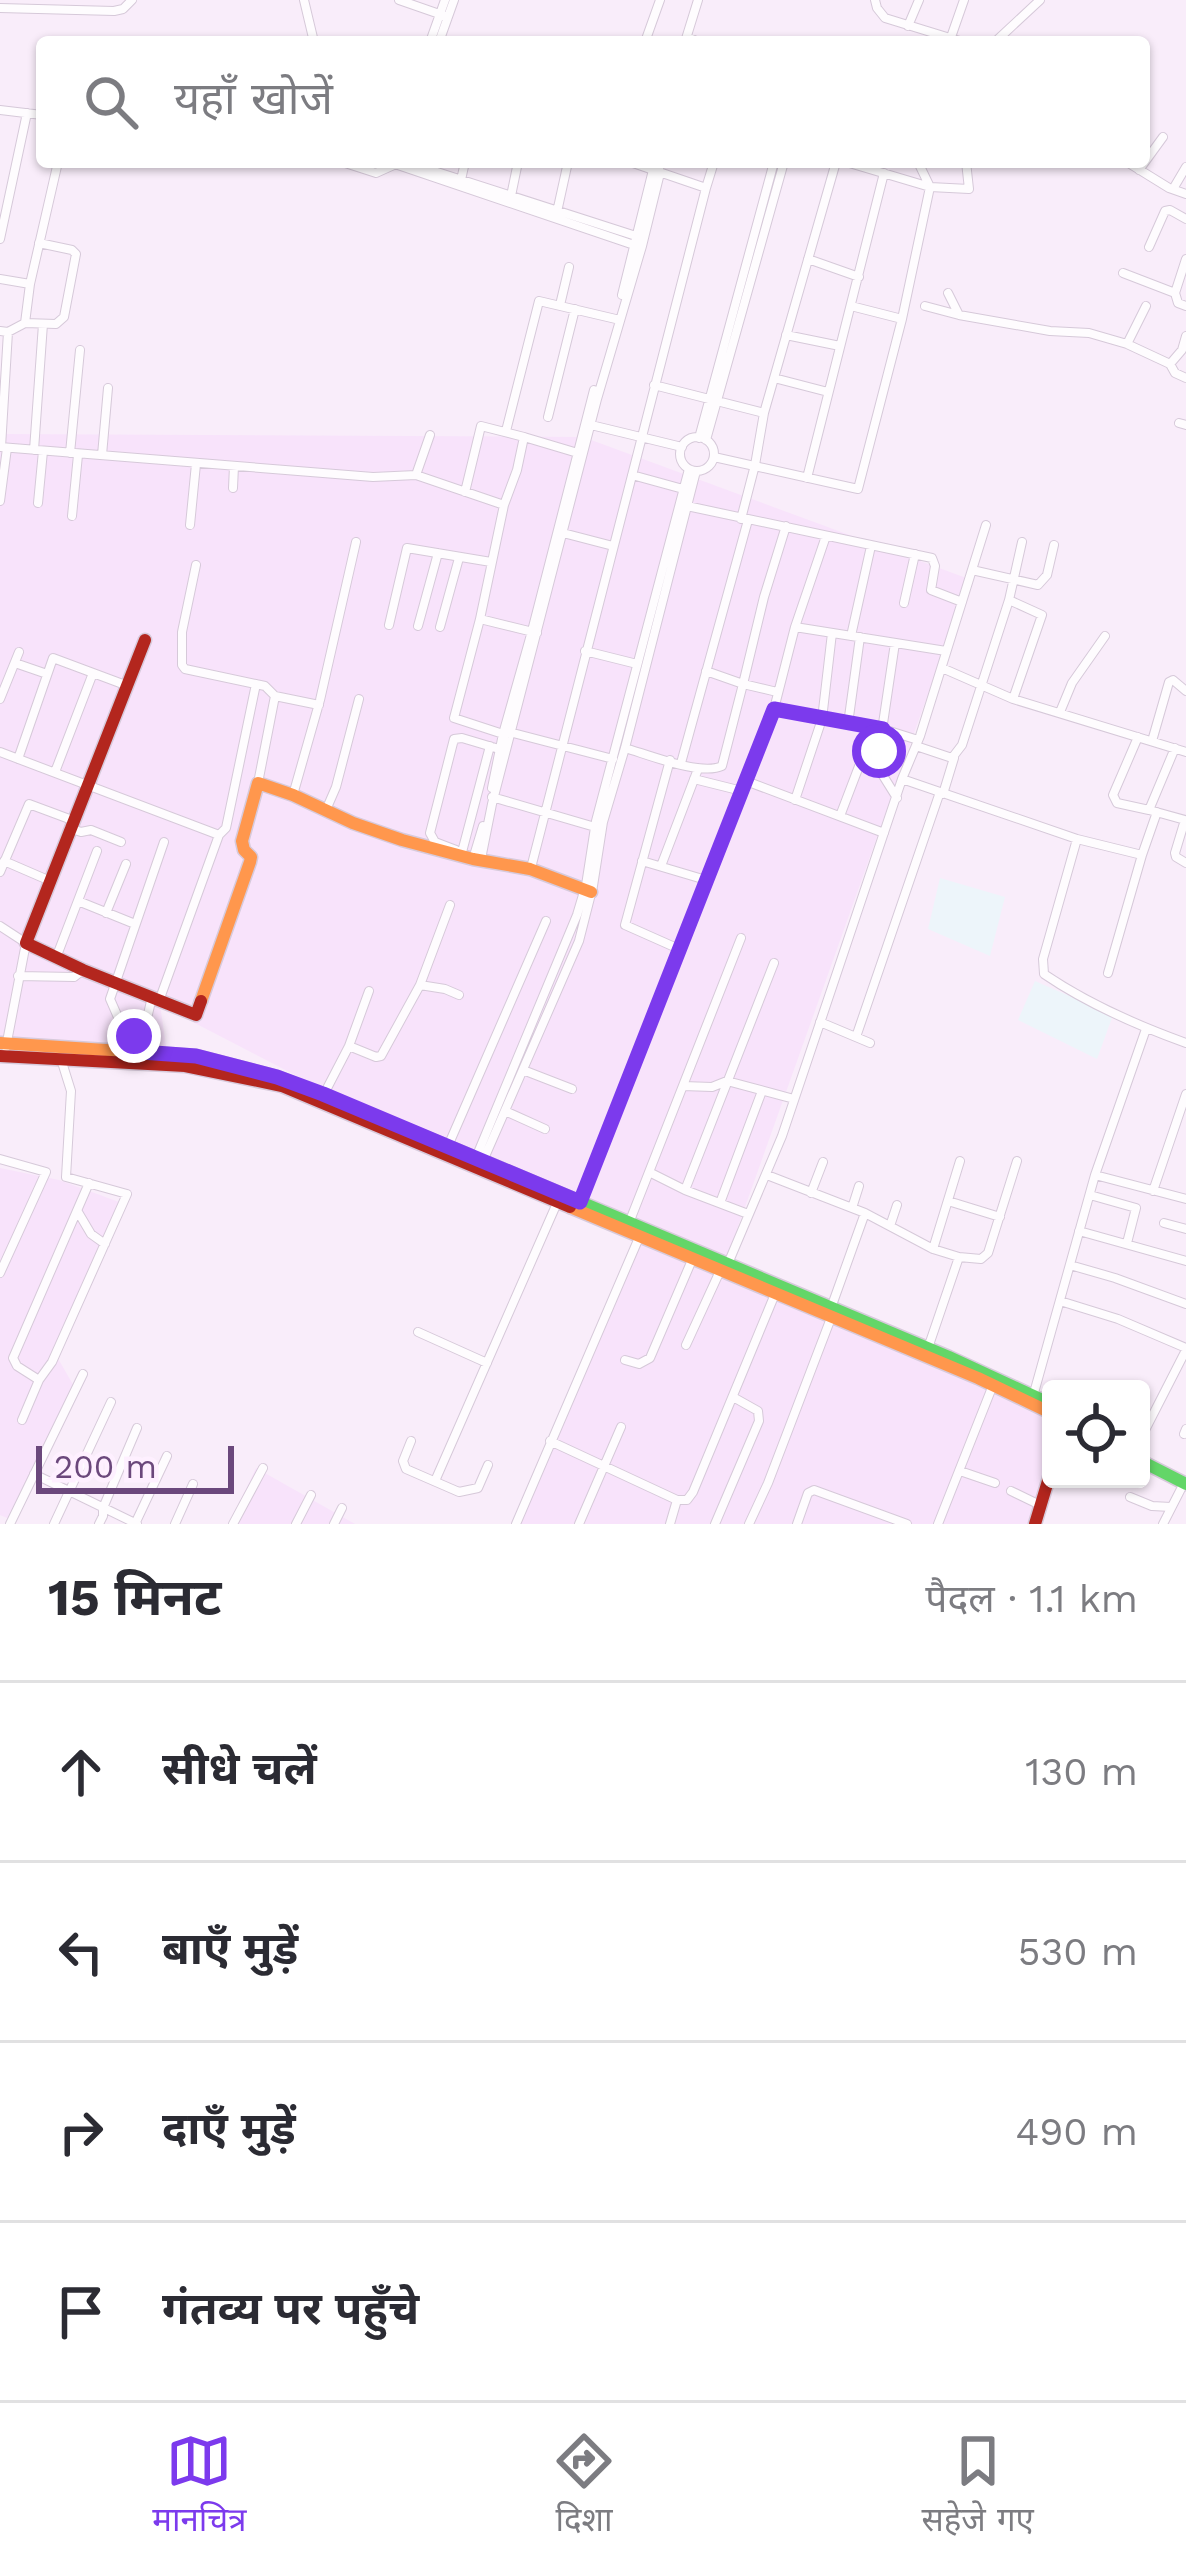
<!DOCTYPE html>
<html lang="hi">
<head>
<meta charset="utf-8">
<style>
	:root { --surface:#fff; --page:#f2f2f3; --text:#2b2b33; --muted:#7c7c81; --line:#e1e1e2; --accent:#7c3aed }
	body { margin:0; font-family:"Work Sans","Noto Sans Devanagari",sans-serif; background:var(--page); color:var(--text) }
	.controls { position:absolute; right:36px; bottom:36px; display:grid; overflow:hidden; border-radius:12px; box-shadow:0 3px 9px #0004 }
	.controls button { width:108px; height:108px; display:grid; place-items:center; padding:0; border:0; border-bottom:3px solid var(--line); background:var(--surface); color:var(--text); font:60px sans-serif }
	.scale { position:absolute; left:36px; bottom:30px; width:198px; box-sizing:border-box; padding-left:12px; border:6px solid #6b487c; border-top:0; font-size:33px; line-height:42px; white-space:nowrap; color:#6b487c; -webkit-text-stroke:9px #fef0ff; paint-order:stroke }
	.stop { position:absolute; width:36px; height:36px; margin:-27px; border:9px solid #7c3aed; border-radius:50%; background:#fff }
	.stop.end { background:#7c3aed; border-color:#fff; box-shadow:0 3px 12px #0008 }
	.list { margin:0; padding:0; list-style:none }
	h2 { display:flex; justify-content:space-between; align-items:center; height:156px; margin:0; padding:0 48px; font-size:51px }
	h2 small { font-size:39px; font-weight:400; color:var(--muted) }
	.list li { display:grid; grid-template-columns:78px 1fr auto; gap:36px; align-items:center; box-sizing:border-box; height:180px; padding:0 48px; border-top:3px solid var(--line) }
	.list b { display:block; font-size:45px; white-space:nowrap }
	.list em { font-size:39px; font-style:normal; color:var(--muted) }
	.icon { flex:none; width:66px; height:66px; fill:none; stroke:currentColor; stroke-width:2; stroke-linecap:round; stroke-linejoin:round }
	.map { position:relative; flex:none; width:1186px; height:1524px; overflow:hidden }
	.search { position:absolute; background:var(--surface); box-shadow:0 3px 9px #0004; left:36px; right:36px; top:36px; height:132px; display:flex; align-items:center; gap:30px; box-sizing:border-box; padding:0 42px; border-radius:12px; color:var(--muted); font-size:45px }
	.sheet { height:876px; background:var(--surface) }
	nav { display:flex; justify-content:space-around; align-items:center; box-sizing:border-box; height:168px; border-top:3px solid var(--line); background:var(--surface); font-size:33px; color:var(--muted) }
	nav a { display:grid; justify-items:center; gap:6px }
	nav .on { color:var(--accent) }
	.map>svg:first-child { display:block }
	.residential { fill:#f8e3fb }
	.education { fill:#edf5fa }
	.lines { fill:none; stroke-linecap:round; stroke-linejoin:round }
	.street-casing { stroke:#d6c9d9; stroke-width:10 }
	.fast-casing { stroke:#d7cadb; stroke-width:15 }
	.slow-casing { stroke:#d7cadb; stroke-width:15 }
	.jam-casing { stroke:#d7cadb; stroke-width:15 }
	.street { stroke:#fefcfe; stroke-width:8 }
	.fast { stroke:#63d668; stroke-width:12 }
	.slow { stroke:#ff974d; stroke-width:12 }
	.jam { stroke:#b3261e; stroke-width:12 }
	.route { stroke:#7c3aed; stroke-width:15 }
</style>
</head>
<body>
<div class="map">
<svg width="1186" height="1524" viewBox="0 0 1186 1524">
	<rect width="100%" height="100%" fill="#f9edfa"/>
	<!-- residential -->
	<path class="residential" d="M0,434L583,437L969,579L725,1263L472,1167L160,1005L167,1052L0,1048Z
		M0,1168L59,1180L119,1202L56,1355L75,1388L12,1520L0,1515Z
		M639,1237L1051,1417V1479L1036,1524H518Z
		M256,1468L355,1524H229Z"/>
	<!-- education -->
	<path class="education" d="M940,878L1005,897L990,956L928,929Z
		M1035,981L1113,1015L1097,1059L1018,1020Z"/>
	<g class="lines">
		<!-- street casing -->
		<g class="street-casing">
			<path id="street" d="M304,0L314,42
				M399,0L448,17
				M875,0L877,8L885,18L963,42
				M0,8L114,11L123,9L132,0
				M908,26L919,0
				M687,37L699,42
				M950,40L964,0
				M430,42L445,0
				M439,42L454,0
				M645,42L660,0
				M685,42L698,0
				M995,42L1040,0
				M0,110L42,115
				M342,162L376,173L396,164
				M389,162L634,245
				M406,162L639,237
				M918,162L930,187L969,189L966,162
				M1127,162L1169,188L1186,194
				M1139,170L1163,137
				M461,180L465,162
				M706,188L714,162
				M1173,189L1186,167
				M511,196L518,162
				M557,212L568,162
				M0,239L27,113
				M1149,247L1165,211L1170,210L1186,219
				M808,259L859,277
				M1123,273L1175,293L1178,303L1186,306
				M0,279L30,284L58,162
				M948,293L959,315L1050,331L1089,333L1127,344
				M1175,293L1186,259
				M622,295L653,170
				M560,305L569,267
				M851,306L902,319
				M925,306L959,315
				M1146,306L1127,344L1170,364L1175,373L1186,378
				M25,323L30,284
				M0,331L8,332L25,323L56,324L64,317L76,254L72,250L39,243
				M786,335L840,346
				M1170,364L1182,350L1186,336
				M774,378L828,392
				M654,385L764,413
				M548,417L575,309
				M1179,423L1186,425
				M591,425L682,447
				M506,431L539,301L620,320
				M430,435L416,475L504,505L480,619L454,718L503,734L513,733L613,759
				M680 454a17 17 0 1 1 34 0a17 17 0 1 1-34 0Z
				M699,438L774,162
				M706,440L784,162
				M0,447L373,477L416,475
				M1,447L8,332
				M34,450L43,324
				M70,453L80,350
				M102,455L108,388
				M714,457L858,489L902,319L930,187L846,162
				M632,475L683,489
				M807,478L884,173
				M233,488L234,466
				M465,492L481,426L524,437
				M0,501L7,448
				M38,503L43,451
				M504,505L517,470L524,437L581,454
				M687,506L932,558L935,566L931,590L962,602
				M72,516L78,455
				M741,519L755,465L764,413L836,162
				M190,525L196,464
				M563,533L613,546
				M196,565L182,632V665L185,669L265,686L275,696L258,783
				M972,570L1038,585L1047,575L1054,545
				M1009,600L1042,615L1013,699
				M904,603L915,554
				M480,619L537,633
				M389,625L407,548L491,562
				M418,626L438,553
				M440,627L459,558
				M795,627L946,651
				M851,636L871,546
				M895,643L878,757L882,774L897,798
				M585,651L637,664
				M15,663L47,674
				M942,668L1013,699L1186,752
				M777,692L743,684L764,597L786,526
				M275,696L319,705
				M0,699L19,652
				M774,709L883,729L918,740
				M1060,712L1072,683L1105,636
				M848,724L860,637
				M1138,737L1113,795L1117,803L1149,810
				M1152,741L1169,682L1173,680L1186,691
				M916,746L952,758L962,745L1009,600L1022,542
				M625,748C649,755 701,776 722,766L743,684L706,671
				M1175,748L1149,810L1185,820
				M0,752L219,835L226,828L256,684
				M18,759L53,658L128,686
				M670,760L625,925L679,949
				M681,763L748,520
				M55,772L93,673
				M694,779L742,791
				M902,779L1077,839L1142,855L1157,812
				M746,781L884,833
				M492,788L503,734L532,631L594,390
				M943,794L954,758
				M293,795L320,700L356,542
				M492,797L595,827
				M795,800L822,719L832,633
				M326,810L336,787L359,699
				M840,816L874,727
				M1185,820L1175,853L1176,857L1186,863
				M69,828L81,832L91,830L121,842
				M1077,839L1043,959L1044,974C1088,1004 1136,1025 1186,1043
				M456,850L435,842L430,833L454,739L462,738L499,749
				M462,852L490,746
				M473,859L483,826
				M481,859L492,804L597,399L642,246L660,173L658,162
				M4,861L48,880
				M642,861L706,880
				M532,864L706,188L630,162
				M661,866L698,769
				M0,872L29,804L72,820
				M78,901L135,924
				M106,913L126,864
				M0,926L26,943L6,1047
				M56,958L97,851
				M1108,973L1142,855
				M18,976L74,977L83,970
				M420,985L450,905
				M159,1001L219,835
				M820,1022L870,1043
				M856,1037L940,792
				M141,1044L121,1024L110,999L164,842
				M141,1044L152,997
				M349,1046L369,991
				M523,1070L572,1089
				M683,1086L712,1087L727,1081L794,1099
				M322,1098L349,1046L376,1057L381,1056L420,985L445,989L459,995
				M505,1111L545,1129
				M448,1146L546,921
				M0,1159L46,1172L0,1273
				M475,1160L577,915L586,885L596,821L689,469
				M483,1161L579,941L593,886L603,822L625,748L696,471
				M960,1161L933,1249L959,1257L981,1259L988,1253L1017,1161
				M649,1172L685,1190L748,1214
				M767,1175L865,1213L933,1249
				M1095,1175L1186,1199
				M685,1190L774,963
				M1153,1191L1186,1094
				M811,1193L823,1162
				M1090,1195L1136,1208L1127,1243
				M948,1201L1000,1217
				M720,1203L762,1091
				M579,1204L774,709L795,627L826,536
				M852,1208L859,1186
				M78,1212L91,1234L105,1244
				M629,1223L741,938
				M1164,1223L1186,1229
				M890,1226L897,1205
				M1079,1231L1186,1261
				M1070,1265L1115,1278L1186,1304
				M727,1266L782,1136L902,779L920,736L986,525
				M1060,1301L1118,1319L1186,1348
				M831,1308L865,1213
				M418,1332L487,1363
				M686,1345L720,1271
				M928,1348L959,1257
				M625,1360L639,1364L650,1358L692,1260
				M39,1380L52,1362L127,1194L66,1177L71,1091L61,1059
				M1032,1400L1095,1175L1146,1029
				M22,1420L39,1380L17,1366L13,1358L89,1183
				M1184,1434L1186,1429
				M1141,1438L1186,1350
				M411,1441L403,1461L406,1469L459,1492L478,1488L488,1465
				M550,1441L677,1500H687L693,1492L775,1294
				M960,1471L995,1483
				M34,1474L137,1524
				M435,1481L557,1203
				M1011,1491L1042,1506
				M1130,1497L1152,1506L1171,1507
				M10,1524L83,1374
				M54,1524L111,1402
				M99,1524L103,1516V1508L137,1428
				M135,1524L167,1456
				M175,1524L193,1484
				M233,1524L263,1468
				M296,1524L311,1495
				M334,1524L342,1508
				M516,1524L641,1233
				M579,1524L621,1427
				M670,1524L677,1500
				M715,1524L759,1421L758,1411L733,1397
				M749,1524L768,1483L831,1318
				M797,1524L808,1493L814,1490L907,1524
				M938,1524L993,1385
				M1163,1524L1184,1483"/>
		</g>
		<!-- fast casing -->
		<g class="fast-casing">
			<path id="fast" d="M478,1159L949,1357L1051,1404
				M1141,1461L1186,1484"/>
		</g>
		<!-- slow casing -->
		<g class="slow-casing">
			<path id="slow" d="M201,1001L250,862L251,857L244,850L242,841L258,783L293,795L353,823L402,840L473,859L530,869L591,892
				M0,1043L196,1056L277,1077L478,1159
				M570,1207L978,1378L1051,1413"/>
		</g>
		<!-- jam casing -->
		<g class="jam-casing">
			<path id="jam" d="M145,640L26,943L83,970L196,1015L201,1001
				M0,1056L185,1066L282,1086L570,1207
				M1035,1524L1051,1471"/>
		</g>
		<!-- street -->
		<use href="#street" class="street"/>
		<!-- fast -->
		<use href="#fast" class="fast"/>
		<!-- slow -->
		<use href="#slow" class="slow"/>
		<!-- jam -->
		<use href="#jam" class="jam"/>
	</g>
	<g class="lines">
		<!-- route -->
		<path class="route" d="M134,1036L141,1044V1052L196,1056L277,1077L323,1094L580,1202L774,709L883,729L879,751"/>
	</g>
</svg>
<div class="controls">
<button><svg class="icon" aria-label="locate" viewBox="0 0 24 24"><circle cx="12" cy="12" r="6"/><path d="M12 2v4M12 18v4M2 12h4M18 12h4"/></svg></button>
</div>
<div class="scale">200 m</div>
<div class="stop" style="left:879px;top:751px"></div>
<div class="stop end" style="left:134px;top:1036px"></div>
<div class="search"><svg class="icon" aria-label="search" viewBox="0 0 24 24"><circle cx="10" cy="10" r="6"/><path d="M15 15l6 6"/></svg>यहाँ खोजें</div>
</div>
<section class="sheet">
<h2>15 मिनट<small>पैदल · 1.1 km</small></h2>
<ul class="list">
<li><svg class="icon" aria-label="ahead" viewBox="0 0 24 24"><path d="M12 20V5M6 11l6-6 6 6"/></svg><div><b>सीधे चलें</b></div><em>130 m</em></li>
<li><svg class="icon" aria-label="left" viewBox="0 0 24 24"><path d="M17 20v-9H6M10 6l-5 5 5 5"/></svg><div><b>बाएँ मुड़ें</b></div><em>530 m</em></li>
<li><svg class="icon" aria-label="right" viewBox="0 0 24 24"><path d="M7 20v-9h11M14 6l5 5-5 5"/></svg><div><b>दाएँ मुड़ें</b></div><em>490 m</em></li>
<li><svg class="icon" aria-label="arrive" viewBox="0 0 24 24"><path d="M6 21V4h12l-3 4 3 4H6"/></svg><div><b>गंतव्य पर पहुँचे</b></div></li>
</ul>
</section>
<nav>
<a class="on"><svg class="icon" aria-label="map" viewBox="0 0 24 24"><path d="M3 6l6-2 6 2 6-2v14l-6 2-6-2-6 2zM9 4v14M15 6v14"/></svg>मानचित्र</a>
<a><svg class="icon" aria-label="directions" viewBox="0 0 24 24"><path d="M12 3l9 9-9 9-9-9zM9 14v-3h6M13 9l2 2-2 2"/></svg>दिशा</a>
<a><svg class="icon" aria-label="saved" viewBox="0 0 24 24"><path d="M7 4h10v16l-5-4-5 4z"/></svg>सहेजे गए</a>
</nav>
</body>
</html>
